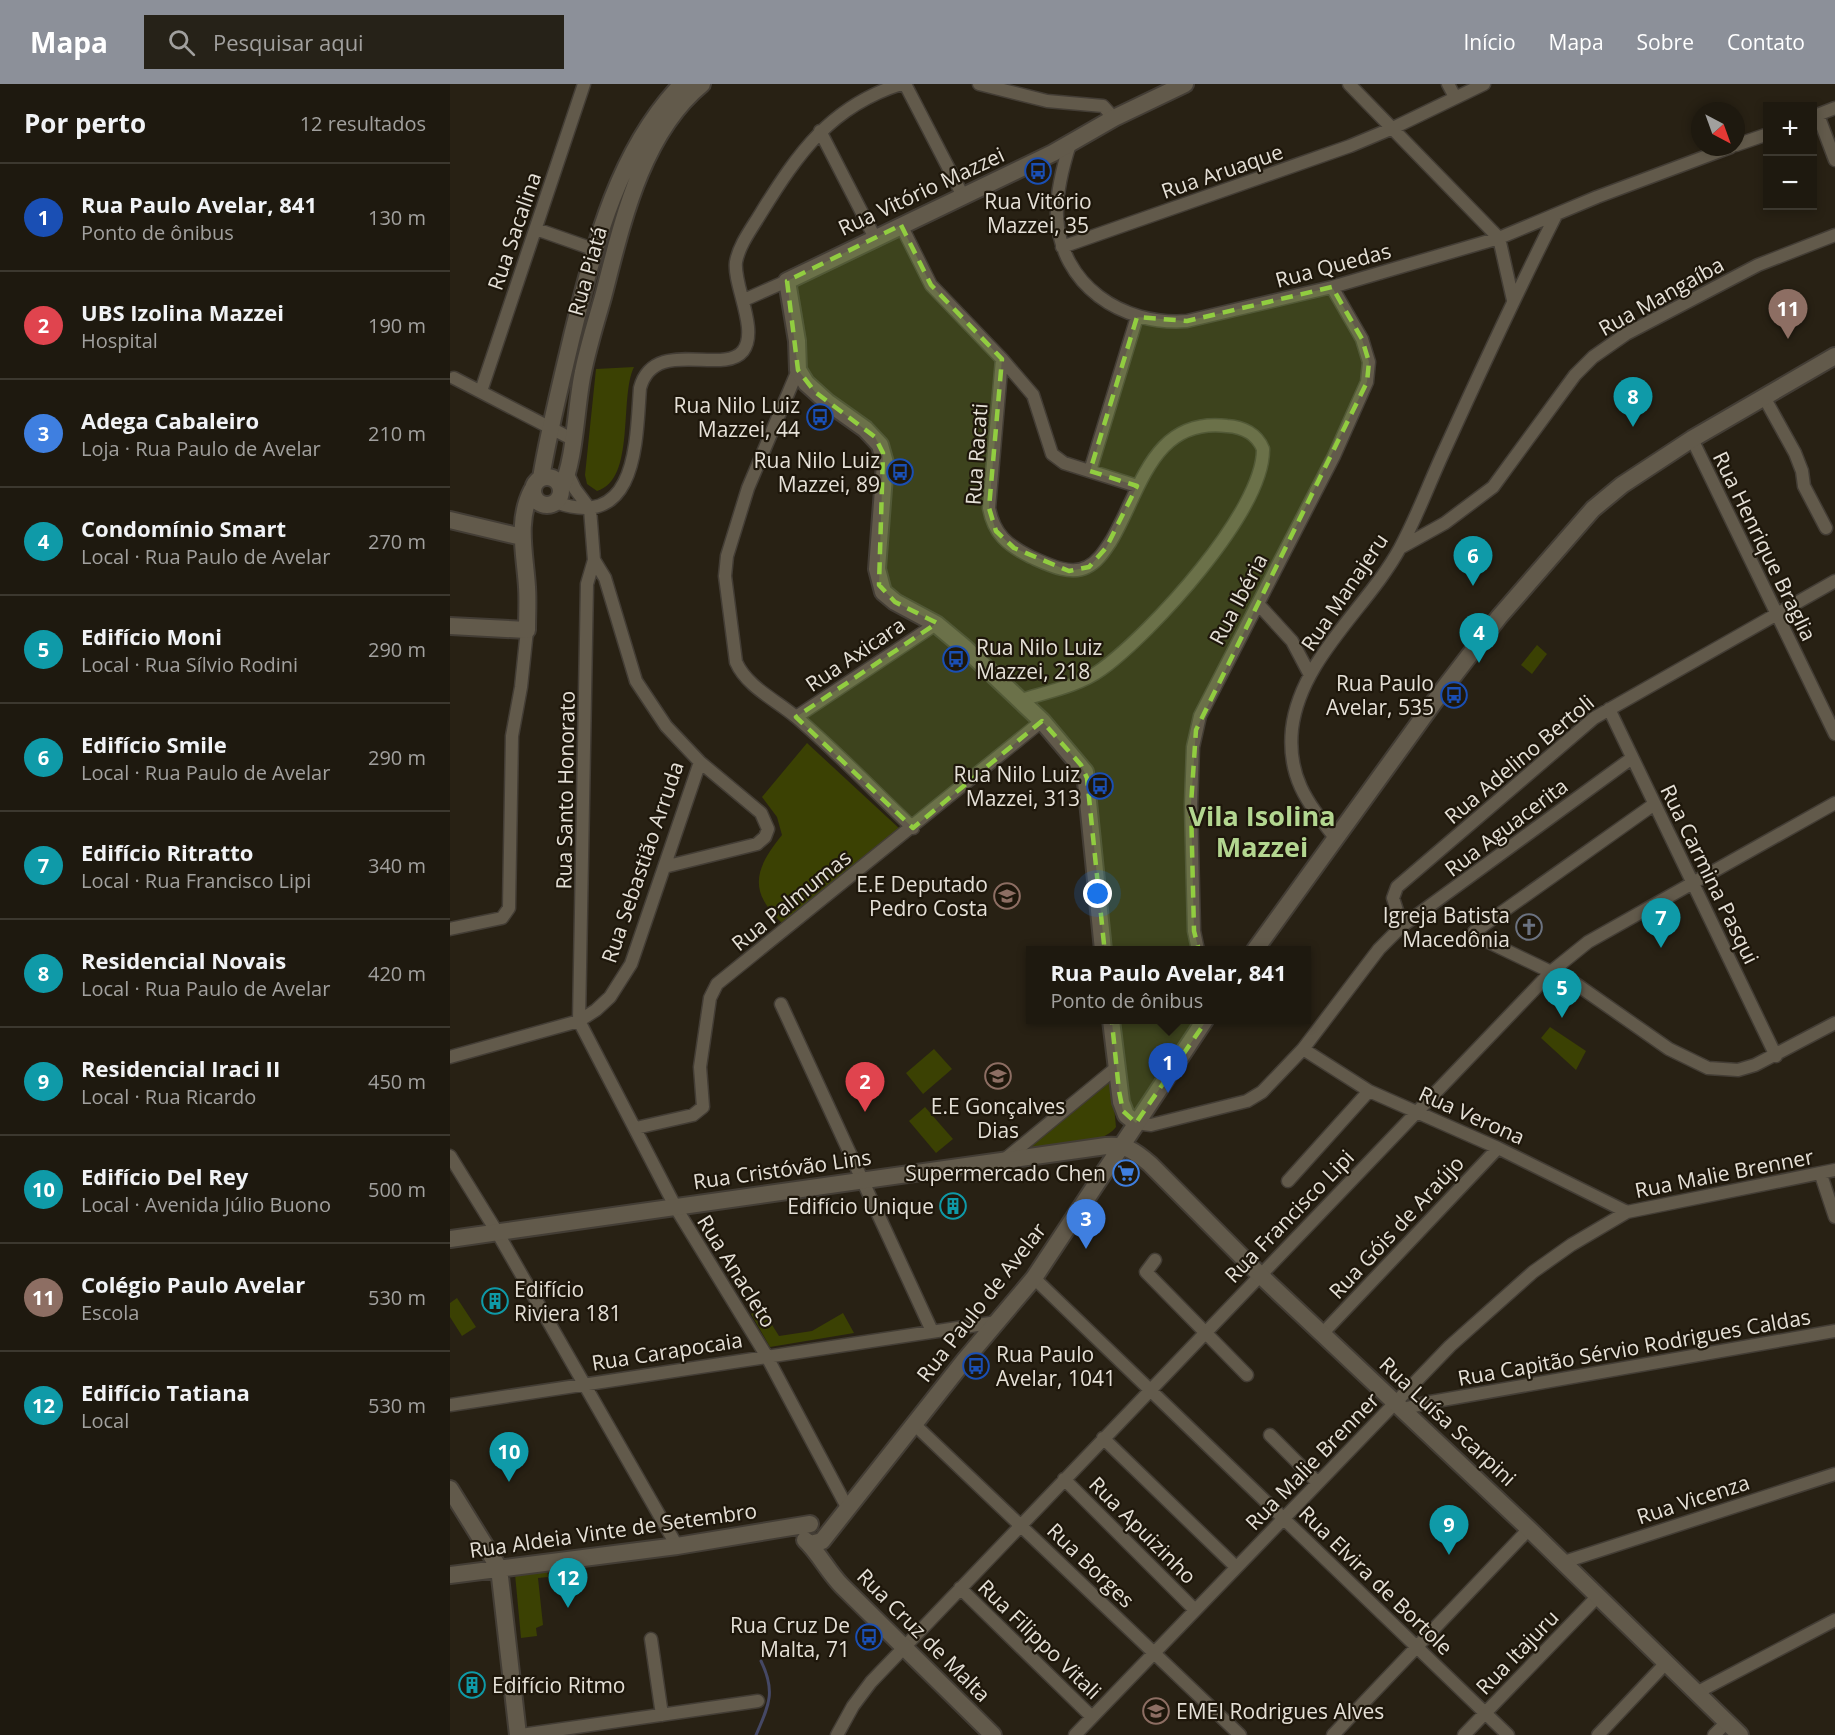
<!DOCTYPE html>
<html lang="pt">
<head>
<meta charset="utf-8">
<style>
	:root { --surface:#1e190f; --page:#262218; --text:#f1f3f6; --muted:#a1a09e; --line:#3c382f; --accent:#8c9099 }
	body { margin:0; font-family:"Open Sans",sans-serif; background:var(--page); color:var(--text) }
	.controls { position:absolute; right:18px; top:18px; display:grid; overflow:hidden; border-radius:0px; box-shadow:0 3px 9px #0003 }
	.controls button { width:54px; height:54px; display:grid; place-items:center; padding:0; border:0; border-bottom:2px solid var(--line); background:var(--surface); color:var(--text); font:30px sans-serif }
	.compass { position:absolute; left:1241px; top:18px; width:54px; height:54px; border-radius:50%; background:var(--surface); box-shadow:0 3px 9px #0003; rotate:139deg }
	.you { position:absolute; left:648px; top:810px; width:21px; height:21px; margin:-15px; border:4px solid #fff; border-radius:50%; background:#1a73e8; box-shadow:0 0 0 9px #1a73e833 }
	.badge { display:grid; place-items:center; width:39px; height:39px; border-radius:50%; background:var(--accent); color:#fff; font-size:20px; font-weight:700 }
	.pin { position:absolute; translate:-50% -50px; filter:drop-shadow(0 2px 3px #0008) }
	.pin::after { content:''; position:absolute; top:32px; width:21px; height:18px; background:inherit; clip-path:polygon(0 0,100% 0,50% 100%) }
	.popup { position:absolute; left:576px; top:862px; width:285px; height:78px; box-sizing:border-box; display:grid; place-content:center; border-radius:0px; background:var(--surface); filter:drop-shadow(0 2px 4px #0005); font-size:20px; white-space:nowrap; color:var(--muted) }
	.popup b { font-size:22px; color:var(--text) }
	.popup::after { content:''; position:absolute; left:50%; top:100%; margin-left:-12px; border:12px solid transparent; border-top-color:var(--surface) }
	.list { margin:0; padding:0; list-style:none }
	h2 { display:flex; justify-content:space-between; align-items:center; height:78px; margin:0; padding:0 24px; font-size:26px }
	h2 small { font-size:20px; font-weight:400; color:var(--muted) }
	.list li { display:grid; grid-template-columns:39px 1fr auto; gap:18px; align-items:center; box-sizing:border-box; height:108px; padding:0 24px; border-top:2px solid var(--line) }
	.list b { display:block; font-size:22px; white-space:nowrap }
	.list p { margin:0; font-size:20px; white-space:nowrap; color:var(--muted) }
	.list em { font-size:20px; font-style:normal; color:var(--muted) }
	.icon { flex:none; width:33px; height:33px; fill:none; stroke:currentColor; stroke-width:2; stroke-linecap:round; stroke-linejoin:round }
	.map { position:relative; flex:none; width:1385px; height:1651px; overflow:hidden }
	header { display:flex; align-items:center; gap:36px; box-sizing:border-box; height:84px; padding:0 30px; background:var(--accent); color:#fff }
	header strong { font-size:28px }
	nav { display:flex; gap:33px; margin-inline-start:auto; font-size:21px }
	.search { width:420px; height:54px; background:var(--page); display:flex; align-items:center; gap:15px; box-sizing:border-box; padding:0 21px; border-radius:0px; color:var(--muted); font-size:22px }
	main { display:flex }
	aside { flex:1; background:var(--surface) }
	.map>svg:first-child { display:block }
	.green { fill:#3b4103 }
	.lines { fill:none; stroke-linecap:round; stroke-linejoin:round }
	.stream { stroke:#454865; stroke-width:3 }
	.street-casing { stroke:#433d35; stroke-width:15 }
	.secondary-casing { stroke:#433d35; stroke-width:20 }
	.street { stroke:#625a4b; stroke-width:12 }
	.secondary { stroke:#625a4b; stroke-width:16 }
	.marked { fill:#91cd40; fill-opacity:0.2; stroke:#91cd40; stroke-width:4.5; stroke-dasharray:12 8; stroke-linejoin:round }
	.labels { text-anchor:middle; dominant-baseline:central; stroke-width:4.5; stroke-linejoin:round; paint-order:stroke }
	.street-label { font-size:21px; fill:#e5e0d7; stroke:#1e170b }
	.poi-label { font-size:21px; fill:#e5e0d7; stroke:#1e170b; text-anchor:end }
	.district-label { font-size:27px; font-weight:bold; fill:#b3d690; stroke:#1e170b }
</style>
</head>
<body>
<header>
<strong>Mapa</strong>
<div class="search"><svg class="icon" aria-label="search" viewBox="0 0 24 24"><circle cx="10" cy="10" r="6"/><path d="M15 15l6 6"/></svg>Pesquisar aqui</div>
<nav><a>Início</a><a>Mapa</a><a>Sobre</a><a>Contato</a></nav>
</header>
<main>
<aside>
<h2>Por perto<small>12 resultados</small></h2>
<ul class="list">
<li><span class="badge" style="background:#1a4fb4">1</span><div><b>Rua Paulo Avelar, 841</b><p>Ponto de ônibus</p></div><em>130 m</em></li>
<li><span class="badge" style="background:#e0444e">2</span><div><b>UBS Izolina Mazzei</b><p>Hospital</p></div><em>190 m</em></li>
<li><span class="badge" style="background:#3f7fe0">3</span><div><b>Adega Cabaleiro</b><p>Loja · Rua Paulo de Avelar</p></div><em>210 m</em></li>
<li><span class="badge" style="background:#0f9aa8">4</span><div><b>Condomínio Smart</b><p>Local · Rua Paulo de Avelar</p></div><em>270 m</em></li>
<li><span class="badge" style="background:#0f9aa8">5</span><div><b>Edifício Moni</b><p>Local · Rua Sílvio Rodini</p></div><em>290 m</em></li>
<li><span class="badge" style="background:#0f9aa8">6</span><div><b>Edifício Smile</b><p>Local · Rua Paulo de Avelar</p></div><em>290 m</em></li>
<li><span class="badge" style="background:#0f9aa8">7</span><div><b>Edifício Ritratto</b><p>Local · Rua Francisco Lipi</p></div><em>340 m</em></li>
<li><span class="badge" style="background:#0f9aa8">8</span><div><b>Residencial Novais</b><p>Local · Rua Paulo de Avelar</p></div><em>420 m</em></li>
<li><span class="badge" style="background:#0f9aa8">9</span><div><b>Residencial Iraci II</b><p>Local · Rua Ricardo</p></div><em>450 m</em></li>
<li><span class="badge" style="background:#0f9aa8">10</span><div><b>Edifício Del Rey</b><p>Local · Avenida Júlio Buono</p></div><em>500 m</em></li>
<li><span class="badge" style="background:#8d6e63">11</span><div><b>Colégio Paulo Avelar</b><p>Escola</p></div><em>530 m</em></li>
<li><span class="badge" style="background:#0f9aa8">12</span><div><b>Edifício Tatiana</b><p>Local</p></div><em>530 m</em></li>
</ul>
</aside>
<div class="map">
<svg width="1385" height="1651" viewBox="0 0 1385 1651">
	<rect width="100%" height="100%" fill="#282114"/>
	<!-- green -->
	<path class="green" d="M184,283C169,313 186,396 147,407L137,400L135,391L146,285Z
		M1087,561L1097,570L1082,590L1071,581Z
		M357,659L451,746L333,840C298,807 304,786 332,751L327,733L312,713Z
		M1100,943L1136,967L1126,986L1091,954Z
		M484,965L502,985L473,1010L456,989Z
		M661,991L666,1043C652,1063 596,1062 572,1064Z
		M475,1023L503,1055L486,1069L459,1037Z
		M7,1214L26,1243L12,1252L0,1233V1219Z
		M312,1225L329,1252L362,1247L393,1229L404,1249L320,1263L301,1230Z
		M97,1486L98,1493L88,1494L93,1541L86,1544L87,1552L71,1554L65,1490Z"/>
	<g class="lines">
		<!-- stream -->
		<path class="stream" d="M306,1651C319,1621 326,1608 311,1577"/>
		<!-- street casing -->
		<g class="street-casing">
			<path id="street" d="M455,0L513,112
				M529,0L597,17L653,22L664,34
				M899,0L1049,154L1063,216
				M998,0L1005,13
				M1368,31L1385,76
				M1362,33L1385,24
				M370,47L425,154
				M620,60C613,82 606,108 607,132C610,201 672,242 737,237L882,203L1049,154L1147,113L1281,63
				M1286,61L1318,50
				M451,141L481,201L552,275L583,311L602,370L614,379L687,402
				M86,145L143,165
				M612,163L900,62L943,44L1034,0
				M294,216L337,197
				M552,275L539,424C544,450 557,461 581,473C597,480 620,492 637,483C648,478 655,466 661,457C691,407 702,333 777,342C793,343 807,350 813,365C814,427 701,549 652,585C629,602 597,608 571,616
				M348,286L298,404L277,472L275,492L286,578C297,603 326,616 346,633C387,668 424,707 463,744
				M4,294L122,355
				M31,307L134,0
				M1314,313L1345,369L1352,387L1354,402L1376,444
				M1242,355L1385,650
				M640,387L687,233
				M117,388L125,405L140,425
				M105,418C188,448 186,357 190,304C204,252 273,292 293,267C309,246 283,201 286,178C289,161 302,144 311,129C348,69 381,22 451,0
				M140,425L144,476L155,494L186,597L216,642L250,678L311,729L318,745L315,753L307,760L214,783
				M950,464L995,439L1043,403L1125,291L1143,273L1176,250L1308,181L1385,151
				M144,476L137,500L129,937L226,1124L316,1271L398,1425
				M809,521L842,557L860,591
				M1159,625L1326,972
				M346,633L486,540
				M1203,721L1024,848V851L1126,900L1219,965L1258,984L1288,986L1305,981L1385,939
				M886,755C858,719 837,694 842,645C850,575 918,523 950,464C967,433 980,397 995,365C1031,286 1067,208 1106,131
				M952,842L943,814L947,803L1144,634L1385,497
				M0,845L52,834L59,824L62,652L71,603L77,546
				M748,866L744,847L741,721L743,663L750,632L884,372L917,298L919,278L912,255L882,203
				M331,920L482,1247
				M853,965L919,1007L1048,1064L1177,1128
				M0,973L129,937L146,926L160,913L181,880L250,678
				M686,1039L701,1041L797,1017L812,1008L853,965L929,865L952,842L1182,674
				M186,1044L243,1031L253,1023L250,983L260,914L267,900L592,637
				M0,1072L47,1148L227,1462
				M554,1076L666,984
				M1371,1091L1385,1133
				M838,1097L919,1007
				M705,1176L696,1188L797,1291
				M584,1194L1058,1651
				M872,1250L1048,1064
				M0,1321L547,1238
				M954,1325L975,1319L1385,1247
				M464,1340L790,1651
				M820,1351L867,1398
				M653,1354L786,1483
				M614,1395L744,1525
				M1114,1478L1385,1390
				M510,1504L642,1633
				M201,1555L212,1631
				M1246,1609L1385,1536
				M71,1651L308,1617
				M387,1651L403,1622L421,1598L1102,887L1138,858L1385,719
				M625,1651L1000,1262L1083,1188L1121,1161L1177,1128L1385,1086
				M883,1651L1079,1445
				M1014,1651L1148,1512
				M1148,1651L1215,1580
				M1264,1651L1276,1639"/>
		</g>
		<!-- secondary casing -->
		<g class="secondary-casing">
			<path id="secondary" d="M83 407a14 14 0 1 1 28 0a14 14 0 1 1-28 0Z
				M91,394C99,346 111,299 122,252C144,164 167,67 232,0
				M111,404C125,380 126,319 133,288C138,263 146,238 153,213C172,140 191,50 252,0
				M0,436L72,453
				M0,542L77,546C77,532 78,517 77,503C75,470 66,437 82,406
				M653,866L635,688L592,637L516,565L486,540L445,518L433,508L427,485L435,379L430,361L415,345L377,318L356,299L348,286L347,257L337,197L603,69L664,34L735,0
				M805,866L995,603L1049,533L1143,425L1172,401L1242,355L1385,272
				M661,936L671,1018L676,1031L686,1039
				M0,1155L656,1062C676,1060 686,1068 700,1080L809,1190L1079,1445L1290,1651
				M0,1405L49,1484L68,1651
				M355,1456C369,1469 378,1488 392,1502L543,1651
				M361,1460L372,1457L514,1277L584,1194L755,936
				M0,1491L227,1462L360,1440"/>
		</g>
		<!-- street -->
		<use href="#street" class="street"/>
		<!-- secondary -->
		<use href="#secondary" class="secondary"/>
	</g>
	<!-- marked area -->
	<path class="marked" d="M451,141L481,201L552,275L539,424L546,447L564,464L619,487L639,483L656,464L687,402L640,387L687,233L737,237L882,203L912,255L919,278L917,298L746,646L741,721L744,847L752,878L776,908L686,1039L673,1027L669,1007L637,694L631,681L592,637L463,744L346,633L487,539L445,518L429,501L433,369L425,353L365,308L348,286L337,197Z"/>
	<!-- icons -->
	<defs>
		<g id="bus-ring" transform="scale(1.35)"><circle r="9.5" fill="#1e170b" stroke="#1a4fb4" stroke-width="1.5"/><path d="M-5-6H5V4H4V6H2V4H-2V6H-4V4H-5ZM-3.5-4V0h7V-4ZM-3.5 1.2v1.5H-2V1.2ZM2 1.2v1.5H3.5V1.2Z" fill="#1a4fb4"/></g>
		<g id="school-ring" transform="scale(1.35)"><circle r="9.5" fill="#1e170b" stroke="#8d6e63" stroke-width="1.5"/><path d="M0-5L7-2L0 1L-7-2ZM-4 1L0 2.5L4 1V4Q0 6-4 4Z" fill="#8d6e63"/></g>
		<g id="church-ring" transform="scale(1.35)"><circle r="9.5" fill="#1e170b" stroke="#6b7280" stroke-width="1.5"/><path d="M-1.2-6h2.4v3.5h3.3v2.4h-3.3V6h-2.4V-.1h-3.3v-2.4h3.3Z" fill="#6b7280"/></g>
		<g id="supermarket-ring" transform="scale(1.35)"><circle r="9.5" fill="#1e170b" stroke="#3f7fe0" stroke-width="1.5"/><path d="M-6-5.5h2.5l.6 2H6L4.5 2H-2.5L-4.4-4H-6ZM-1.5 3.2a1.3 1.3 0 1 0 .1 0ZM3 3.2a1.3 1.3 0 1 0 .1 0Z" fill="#3f7fe0"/></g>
		<g id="building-ring" transform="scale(1.35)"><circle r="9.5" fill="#1e170b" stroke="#0f9aa8" stroke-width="1.5"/><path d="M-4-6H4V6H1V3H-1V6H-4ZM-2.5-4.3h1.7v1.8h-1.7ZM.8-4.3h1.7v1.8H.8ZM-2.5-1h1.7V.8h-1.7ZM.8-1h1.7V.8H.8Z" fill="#0f9aa8"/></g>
	</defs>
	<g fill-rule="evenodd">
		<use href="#bus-ring" x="588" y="87"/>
		<use href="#bus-ring" x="370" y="333"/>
		<use href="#bus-ring" x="450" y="388"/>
		<use href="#bus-ring" x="506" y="575"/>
		<use href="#bus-ring" x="1004" y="611"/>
		<use href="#bus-ring" x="650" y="702"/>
		<use href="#school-ring" x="557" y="812"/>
		<use href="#church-ring" x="1079" y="843"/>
		<use href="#school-ring" x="548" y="992"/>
		<use href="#supermarket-ring" x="676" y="1089"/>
		<use href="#building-ring" x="503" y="1122"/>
		<use href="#building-ring" x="45" y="1217"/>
		<use href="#bus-ring" x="526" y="1282"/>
		<use href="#bus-ring" x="419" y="1553"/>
		<use href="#building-ring" x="22" y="1601"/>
		<use href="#school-ring" x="706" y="1627"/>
	</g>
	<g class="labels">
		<!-- street labels -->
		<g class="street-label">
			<text transform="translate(772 87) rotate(-19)">Rua Aruaque</text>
			<text transform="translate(471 107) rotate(-25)">Rua Vitório Mazzei</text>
			<text transform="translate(64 147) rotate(-71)">Rua Sacalina</text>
			<text transform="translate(883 181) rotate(-15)">Rua Quedas</text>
			<text transform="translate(137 187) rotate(-74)">Rua Piatá</text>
			<text transform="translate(1211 212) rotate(-29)">Rua Mangaíba</text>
			<text transform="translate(526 370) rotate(-86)">Rua Racati</text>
			<text transform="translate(1315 462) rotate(64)">Rua Henrique Braglia</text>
			<text transform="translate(894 508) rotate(-56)">Rua Manajeru</text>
			<text transform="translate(788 515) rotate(-62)">Rua Ibéria</text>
			<text transform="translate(405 570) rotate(-34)">Rua Axicara</text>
			<text transform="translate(1069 675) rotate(-40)">Rua Adelino Bertoli</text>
			<text transform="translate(115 706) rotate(-89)">Rua Santo Honorato</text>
			<text transform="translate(1056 743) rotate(-37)">Rua Aguacerita</text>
			<text transform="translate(192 778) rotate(-71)">Rua Sebastião Arruda</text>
			<text transform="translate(1260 790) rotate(64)">Rua Carmina Pasqui</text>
			<text transform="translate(341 816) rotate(-39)">Rua Palmumas</text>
			<text transform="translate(1022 1031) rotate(24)">Rua Verona</text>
			<text transform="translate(332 1085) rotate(-8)">Rua Cristóvão Lins</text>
			<text transform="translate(1274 1089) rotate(-11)">Rua Malie Brenner</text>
			<text transform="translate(839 1132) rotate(-46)">Rua Francisco Lipi</text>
			<text transform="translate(946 1143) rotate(-47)">Rua Góis de Araújo</text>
			<text transform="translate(287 1187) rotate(58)">Rua Anacleto</text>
			<text transform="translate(531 1218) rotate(-52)">Rua Paulo de Avelar</text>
			<text transform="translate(1184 1263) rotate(-10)">Rua Capitão Sérvio Rodrigues Caldas</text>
			<text transform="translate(217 1267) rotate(-9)">Rua Carapocaia</text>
			<text transform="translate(998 1337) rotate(43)">Rua Luísa Scarpini</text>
			<text transform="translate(862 1377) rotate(-46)">Rua Malie Brenner</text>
			<text transform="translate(1243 1415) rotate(-18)">Rua Vicenza</text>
			<text transform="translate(163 1446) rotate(-8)">Rua Aldeia Vinte de Setembro</text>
			<text transform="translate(693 1446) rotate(45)">Rua Apuizinho</text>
			<text transform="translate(641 1481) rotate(44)">Rua Borges</text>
			<text transform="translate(926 1496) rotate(44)">Rua Elvira de Bortole</text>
			<text transform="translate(474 1551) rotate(45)">Rua Cruz de Malta</text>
			<text transform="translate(590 1555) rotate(44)">Rua Filippo Vitali</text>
			<text transform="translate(1067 1568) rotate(-46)">Rua Itajuru</text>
		</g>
		<!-- poi labels -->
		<g class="poi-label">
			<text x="588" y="117" text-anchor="middle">Rua Vitório<tspan x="588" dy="24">Mazzei, 35</tspan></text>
			<text x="350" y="321">Rua Nilo Luiz<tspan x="350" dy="24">Mazzei, 44</tspan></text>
			<text x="430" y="376">Rua Nilo Luiz<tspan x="430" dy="24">Mazzei, 89</tspan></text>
			<text x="526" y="563" text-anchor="start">Rua Nilo Luiz<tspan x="526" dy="24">Mazzei, 218</tspan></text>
			<text x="984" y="599">Rua Paulo<tspan x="984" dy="24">Avelar, 535</tspan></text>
			<text x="630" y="690">Rua Nilo Luiz<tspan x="630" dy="24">Mazzei, 313</tspan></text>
			<text x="538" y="800">E.E Deputado<tspan x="538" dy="24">Pedro Costa</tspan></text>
			<text x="1060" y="831">Igreja Batista<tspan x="1060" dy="24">Macedônia</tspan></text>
			<text x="548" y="1022" text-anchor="middle">E.E Gonçalves<tspan x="548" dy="24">Dias</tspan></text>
			<text x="656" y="1089">Supermercado Chen</text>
			<text x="484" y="1122">Edifício Unique</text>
			<text x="64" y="1205" text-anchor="start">Edifício<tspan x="64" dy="24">Riviera 181</tspan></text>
			<text x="546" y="1270" text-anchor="start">Rua Paulo<tspan x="546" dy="24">Avelar, 1041</tspan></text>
			<text x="400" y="1541">Rua Cruz De<tspan x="400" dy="24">Malta, 71</tspan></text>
			<text x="42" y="1601" text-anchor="start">Edifício Ritmo</text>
			<text x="726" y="1627" text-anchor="start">EMEI Rodrigues Alves</text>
		</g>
		<!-- district labels -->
		<g class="district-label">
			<text x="812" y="731">Vila Isolina<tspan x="812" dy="31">Mazzei</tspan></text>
		</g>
	</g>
</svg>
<div class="controls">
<button>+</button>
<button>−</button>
</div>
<svg class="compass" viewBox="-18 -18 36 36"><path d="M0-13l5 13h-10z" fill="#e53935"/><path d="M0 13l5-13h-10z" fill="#a1a09e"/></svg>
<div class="you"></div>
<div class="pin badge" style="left:718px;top:1009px;background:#1a4fb4">1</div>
<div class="popup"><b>Rua Paulo Avelar, 841</b>Ponto de ônibus</div>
<div class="pin badge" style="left:415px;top:1028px;background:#e0444e">2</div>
<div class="pin badge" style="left:636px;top:1165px;background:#3f7fe0">3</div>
<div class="pin badge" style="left:1029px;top:579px;background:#0f9aa8">4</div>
<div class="pin badge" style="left:1112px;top:934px;background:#0f9aa8">5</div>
<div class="pin badge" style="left:1023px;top:502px;background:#0f9aa8">6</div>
<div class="pin badge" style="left:1211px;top:864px;background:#0f9aa8">7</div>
<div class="pin badge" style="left:1183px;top:343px;background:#0f9aa8">8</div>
<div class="pin badge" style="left:999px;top:1471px;background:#0f9aa8">9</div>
<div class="pin badge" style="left:59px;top:1398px;background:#0f9aa8">10</div>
<div class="pin badge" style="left:1338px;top:255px;background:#8d6e63">11</div>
<div class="pin badge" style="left:118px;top:1524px;background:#0f9aa8">12</div>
</div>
</main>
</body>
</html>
